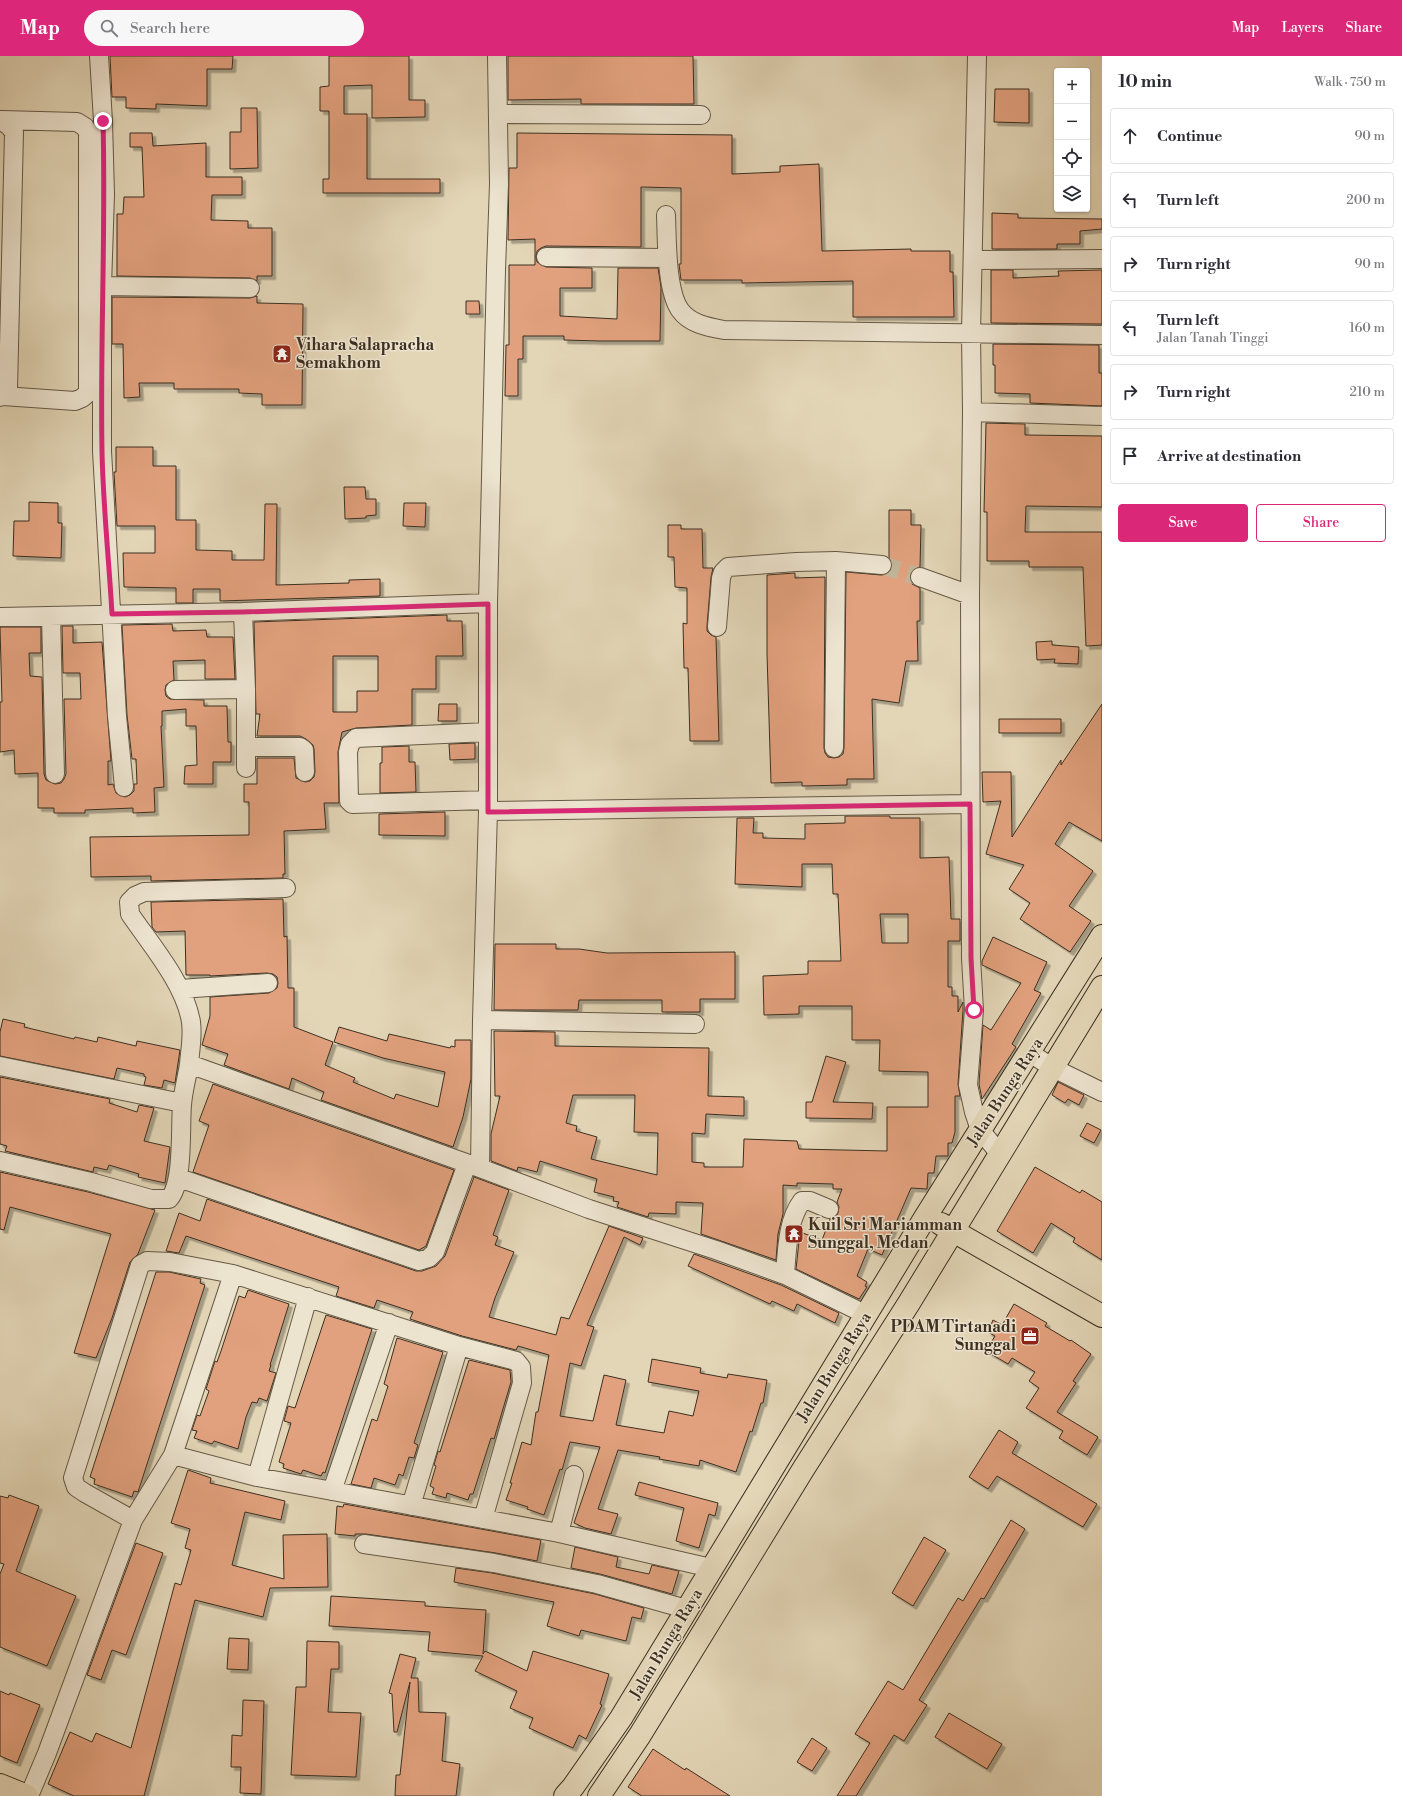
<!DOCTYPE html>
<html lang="en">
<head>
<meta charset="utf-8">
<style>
	:root { --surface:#fff; --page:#f7f7f7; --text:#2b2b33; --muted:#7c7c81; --line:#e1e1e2; --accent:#db2777 }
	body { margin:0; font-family:"Libre Bodoni",serif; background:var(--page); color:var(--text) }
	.controls { position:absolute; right:12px; top:12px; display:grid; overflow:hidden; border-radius:4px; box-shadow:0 1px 3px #0004 }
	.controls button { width:36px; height:36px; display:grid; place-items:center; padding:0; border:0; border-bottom:1px solid var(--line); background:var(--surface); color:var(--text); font:20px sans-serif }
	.stop { position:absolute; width:12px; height:12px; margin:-9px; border:3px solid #db2777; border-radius:50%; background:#fff }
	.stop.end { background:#db2777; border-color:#fff; box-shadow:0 1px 4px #0008 }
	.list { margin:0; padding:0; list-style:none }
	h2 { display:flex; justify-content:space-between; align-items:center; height:52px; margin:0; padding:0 16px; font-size:17px }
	h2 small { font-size:13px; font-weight:400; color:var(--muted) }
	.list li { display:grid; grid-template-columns:26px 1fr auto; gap:12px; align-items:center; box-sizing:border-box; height:56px; margin:0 8px 8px; padding:0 8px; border:1px solid var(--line); border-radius:4px }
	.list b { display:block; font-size:15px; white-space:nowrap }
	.list p { margin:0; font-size:13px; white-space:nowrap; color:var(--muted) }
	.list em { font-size:13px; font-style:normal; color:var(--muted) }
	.actions { display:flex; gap:8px; padding:12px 16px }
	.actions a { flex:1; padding:9px 0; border:1px solid var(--accent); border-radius:4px; text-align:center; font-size:14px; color:var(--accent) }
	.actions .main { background:var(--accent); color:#fff }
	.icon { flex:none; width:22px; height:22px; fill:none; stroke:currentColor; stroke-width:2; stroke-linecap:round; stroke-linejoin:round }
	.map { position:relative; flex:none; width:1102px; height:1740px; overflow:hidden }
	header { display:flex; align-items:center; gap:24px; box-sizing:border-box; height:56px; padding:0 20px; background:var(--accent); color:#fff }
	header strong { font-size:19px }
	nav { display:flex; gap:22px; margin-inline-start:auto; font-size:14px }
	.search { width:280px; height:36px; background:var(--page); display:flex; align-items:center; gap:10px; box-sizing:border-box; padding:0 14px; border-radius:22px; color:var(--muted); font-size:15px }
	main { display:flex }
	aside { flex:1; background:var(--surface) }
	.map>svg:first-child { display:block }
	.building { fill:#e2a17e; stroke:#3b2f20; fill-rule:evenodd; filter:url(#shadow) }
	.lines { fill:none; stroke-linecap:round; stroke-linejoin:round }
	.minor-tunnel { stroke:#c1b599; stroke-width:18; stroke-dasharray:18 9; stroke-linecap:butt }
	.minor-casing { stroke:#655946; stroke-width:20 }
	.major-casing { stroke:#3b2f20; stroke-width:24 }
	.minor { stroke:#ede4d0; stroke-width:18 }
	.major { stroke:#e3d6b7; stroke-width:22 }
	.route { stroke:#db2777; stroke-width:5 }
	.labels { text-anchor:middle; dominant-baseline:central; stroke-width:3; stroke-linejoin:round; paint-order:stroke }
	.poi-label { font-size:16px; font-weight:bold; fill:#3b2f20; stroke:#ede4d0; text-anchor:start }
	.street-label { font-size:16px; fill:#3b2f20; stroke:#ede4d0 }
</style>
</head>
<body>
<header>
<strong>Map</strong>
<div class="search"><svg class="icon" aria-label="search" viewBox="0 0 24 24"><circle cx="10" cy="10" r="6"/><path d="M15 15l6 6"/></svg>Search here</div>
<nav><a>Map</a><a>Layers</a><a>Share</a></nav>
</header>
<main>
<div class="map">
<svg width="1102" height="1740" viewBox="0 0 1102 1740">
	<defs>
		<filter id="shadow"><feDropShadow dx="3.5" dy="3.5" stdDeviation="0" flood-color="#0004"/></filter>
	</defs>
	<rect width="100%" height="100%" fill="#e3d6b7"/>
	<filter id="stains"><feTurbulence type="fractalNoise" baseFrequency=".005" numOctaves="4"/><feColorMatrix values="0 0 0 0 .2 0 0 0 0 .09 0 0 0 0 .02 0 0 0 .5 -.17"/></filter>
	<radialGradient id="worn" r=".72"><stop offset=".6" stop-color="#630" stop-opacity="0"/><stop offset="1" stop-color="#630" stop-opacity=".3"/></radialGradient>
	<!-- building -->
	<path class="building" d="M110,0H233L232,13H207V50L156,48V53L126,52V41H112Z
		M329,0H409V44H425V61L372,62V29L344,30V58H367V123H440V137H323V123H329V55H320V31L329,30Z
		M508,0H693L694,48H581V43L508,44Z
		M995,33H1029V67L994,66Z
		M241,52H257L258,112L230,113V76H241Z
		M130,77H152L153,90L206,87V121H242V139H212L211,164L248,165V172H272V220H257V225L250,222L117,220V158H123L124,141H144L142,91H130Z
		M517,77L732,79V118L780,116V110L819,108L822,195L911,193V195H950V216H953L954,261H853V225L742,227V224H681L679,208H681V132L641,131V191L546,190L541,192L537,195L536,201L537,206L546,211L592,212V232H560V260L617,263L618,212H658L661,231L660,285H600L564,284V280H523V303H518V340H505L506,289H509V209H535V183L508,184L509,112H517Z
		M992,157L1018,158V162L1102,163V173L1080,175V188H1057V193H992Z
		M991,214H1013V222L1059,220L1058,215L1102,214V268L991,267Z
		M257,240V247L303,248L302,349H262V338L239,337V333H174V327H139L140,341L124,342L123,288H112V241L250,242Z
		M466,245H479L480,258H466Z
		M993,288L1099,289V317H1102V350L1030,347V338L995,337V309H993Z
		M986,367L1025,368V379L1102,380V451L1026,450L1025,476H1102V589L1086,590L1083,511H1029V505H987V456H984Z
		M116,391H153V410H176V464H196V494L232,495V504H264L265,448H277L276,529L349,527V524L380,523V540L220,545V533H193V547H176V532L124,531L123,497H155V470H117L114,416H116Z
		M344,431H365L366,443H376V459L366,460V462L345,463Z
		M29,446L58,447V467H62L61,502L13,500L14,465H29Z
		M404,447H426L425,471L403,470Z
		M889,454H911V469H921L920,511L913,513L910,522L912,528L920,532V565H917L918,605H906L899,647L872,643L874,723H847V729L802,730V726L771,727L767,598V519L795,517V522L825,521L824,692L825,697L828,701L834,702L839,701L843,698L844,692L846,516L881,519L887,518L891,515L892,510L889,501Z
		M668,469H681V473H702L703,512H713L711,521L707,570V575L711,579L716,581L719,685H690L688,612H684L683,567L687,568V532L675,531L674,501H668Z
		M447,559V565H462L463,600H436V633H412V669L356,672L342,676L338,696L339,747H324L326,773L284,775L285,818H283V822L151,825V820L91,821L90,781L249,779V746H244V728H257V702H294L296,722L305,726L310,725L314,721L315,716L314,693L313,689L306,683L300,680H257L260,658H256L254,566ZM333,600H378V635H357V656H333Z
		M172,568L173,575L206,574L207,581H233L235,623H205V604L173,605L174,624L166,629L165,634L166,640L170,643L204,644V650H227L228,686H231V706H213V728H184L185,710L197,709L196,670H186V653L162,655V670H161L164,731L154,732L155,756L133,757V752L85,754V757H54V752H38V717L15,718L14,694L0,696V646H2L0,571H41V597H29L30,620L42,621L44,718L46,724L55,728L61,727L64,723L66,718L64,643H81L80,617H63L62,570H73V587L102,586L111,705H108V729L113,728L116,737L125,741L130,739L134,735V728H137L136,703H132L127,659L122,569Z
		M1052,585V589L1079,591L1078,608L1054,607L1055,603L1037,604L1036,586Z
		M439,648H457V665H438Z
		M1102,648V785L1069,766L1055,788L1093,815L1069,850L1091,865L1070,896L1020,863L1030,847L1009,833L1024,809L986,798L1001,745L983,746L982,716H1011L1012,781L1061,704V709Z
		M999,663H1061V677H999Z
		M475,687V703L450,704L449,688Z
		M409,690V706H415L416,736L380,737V707H382V691Z
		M445,756V780L379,779V758Z
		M845,760H890V762H920V802L949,801L951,863H960V885H948V931H952V940H958V956L963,946V954L958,1028L960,1040H955V1076L952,1087H948V1100H936L934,1117H928L927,1133L911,1132L882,1199L868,1193L857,1220L867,1226L865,1230L867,1231L859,1243L796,1213L800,1176L822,1184L830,1163L835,1162L838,1157L839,1151L837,1146L842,1133H833V1128L797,1127V1130L783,1129V1158L778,1178L776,1204L701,1178L703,1147L676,1146V1158L649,1157L648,1161L617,1151L619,1146L613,1145L614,1141L594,1136L597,1123L540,1105L537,1116L518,1111L517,1115L491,1105V1078L500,1040H495L494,975L555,976V990L709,992L708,1040L744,1041V1060L706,1058L705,1078L692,1077V1106L704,1107V1111H743L744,1083L797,1085L799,1093L887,1095V1051H928V1016L879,1015L880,984H852V950H799V958L764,959L763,920L808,918V905H841L838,838H833L832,808H802V831L735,828L737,762H754L753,777H763V782L805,783V768L845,767ZM880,858H908V887H882ZM573,1039H635L634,1076L658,1077L657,1119L591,1103L597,1081L576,1075L577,1070L566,1067Z
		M283,843L284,881L287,880L288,932H294V971L333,986L325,1009L355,1022L353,1026L394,1043L396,1038L438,1051L445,1016L383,1002L334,986L339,971L387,985L389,978L450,992L451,990L455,991V984H471V1023L463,1061L453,1091L321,1044L324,1036L292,1022L289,1033L224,1009L228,998L202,989L210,960V941L269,937L277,932L278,927L277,921L273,918L267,917L210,920V919H186L185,875L156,876L152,871L151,846Z
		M993,881L1047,906L1034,934L1041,937L1012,988L1016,991L982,1043L979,1028L983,969L991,974L1021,927L982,909V905Z
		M495,888H556V893H579L607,897L735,896V943H700V956H662V944H579L578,954H494Z
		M3,963L25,968L24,971L74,983L75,981L97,986L98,981L136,990L137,985L180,994L175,1027L164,1024L162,1032L144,1029L146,1021L144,1020V1018L117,1012L114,1023L0,1000V976Z
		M826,1000L846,1006L833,1046L873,1047L872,1063L806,1062V1046H812Z
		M0,1021L110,1043L109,1047L137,1056L139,1049L154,1052L144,1085L170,1091L165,1127L138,1121L139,1118L109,1109L107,1114L94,1111L93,1116L5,1095L7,1090L0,1088Z
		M1058,1026L1084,1039L1079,1049L1068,1043L1065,1047L1052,1039Z
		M213,1028L454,1114L426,1190L419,1194L193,1116L209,1069L199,1065Z
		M1087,1067L1101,1074L1094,1087L1080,1080Z
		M1035,1111L1080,1137L1082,1134L1102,1146V1204L1073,1186L1075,1182L1051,1167L1033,1197L997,1175Z
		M0,1116L88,1136L155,1154L138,1198L130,1206L112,1262L96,1302L74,1297L111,1178L10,1151L4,1174L0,1173Z
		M474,1121L509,1134L493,1179L498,1181L495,1189L514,1196L495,1242L489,1261L556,1279L561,1261L569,1263L609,1170L643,1182L640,1189L624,1181L587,1269L594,1271L581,1310L570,1307L560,1360L593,1365L604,1319L626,1324L616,1369L664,1377L669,1355L693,1360L699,1335L648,1326L652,1303L701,1312L700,1317L727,1322L728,1318L767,1324L763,1347H761L752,1376L750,1375L736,1416L700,1404L699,1410L659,1403L660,1401L618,1394L598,1453L618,1458L611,1478L585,1472L574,1467L600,1391L570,1386L562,1414L560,1413L544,1459L527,1453L528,1451L506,1444L512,1427H510L522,1386L531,1389L536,1356H538L549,1299L518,1290L516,1294L462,1280L410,1263L413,1256L377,1244L374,1252L336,1240L339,1231L186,1180L179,1197L166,1195L179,1157L200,1165L207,1143L416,1215H422L436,1210L445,1200Z
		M694,1198L781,1229L839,1257L835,1267L797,1248L794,1255L772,1245L770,1248L688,1210Z
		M156,1216H169L201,1223L200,1227L205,1229L138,1436L134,1435L132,1441L94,1428L95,1423L90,1421Z
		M248,1234L289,1248L270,1309H271L269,1315L276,1317L267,1345L259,1342L257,1347L252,1346L246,1361L238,1393L214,1385L212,1388L194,1382L197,1375L192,1374L197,1359L200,1360L209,1335L206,1333L215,1305L217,1306L221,1295L239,1240L245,1242Z
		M1014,1248L1047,1267L1045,1270L1070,1285L1071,1284L1091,1298L1073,1325L1076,1327L1057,1356L1098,1381L1087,1399L1059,1382L1063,1375L1026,1352L1039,1332L1029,1325L1035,1316L1012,1302L1008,1308L986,1295L995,1280L988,1276L993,1264L1002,1269Z
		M326,1259L372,1273L325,1417L323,1416L321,1420L303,1414L301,1418L283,1412L284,1408L279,1406L291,1367L284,1365L288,1350L295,1352Z
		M397,1282L443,1296L414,1387L418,1389L414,1402L409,1401L403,1420L399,1418L395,1429L374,1422L371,1432L351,1428L372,1363L377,1365L388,1330L384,1328Z
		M469,1304L510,1314L511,1326L494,1383L491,1382L473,1438H470L468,1444L447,1437L446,1442L432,1438L434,1432L430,1430L436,1410L434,1409L438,1395L440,1396Z
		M999,1374L1018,1386L1012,1397L1097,1448L1083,1471L997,1420L988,1433L969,1421Z
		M188,1414L211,1422L210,1427L285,1445L281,1464L245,1456L232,1509L284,1523L283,1479L327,1478L328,1531L270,1532L263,1561L195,1544L144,1740H74L48,1728L70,1676L92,1686L96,1677L131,1692L175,1527L181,1529L191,1494L185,1492L190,1473L171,1467Z
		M639,1426L718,1447L715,1460L709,1458L699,1492L676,1485L684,1452L635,1439Z
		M9,1439L39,1450L16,1515L76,1540L47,1610L0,1591V1518L4,1508L0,1507V1440L8,1442Z
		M344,1448L541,1484L537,1505L496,1497L366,1478H355V1480L335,1478L337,1450L343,1451Z
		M1011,1464L1025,1473L984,1543L981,1542L919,1644L927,1649L904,1685L894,1679L856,1740H837L870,1687L855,1678L888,1625L903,1634L958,1542L963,1545Z
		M924,1481L946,1494L913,1550L892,1537Z
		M136,1487L163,1497L126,1599L112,1594L101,1624L87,1619Z
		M575,1491L618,1501L616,1511L649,1518L652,1509L679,1515L672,1538L600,1518L571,1512Z
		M456,1512L492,1517L595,1538L644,1552L641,1563L632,1561L626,1585L581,1574L579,1580L547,1570L554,1546L454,1526Z
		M331,1540L425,1546V1550L486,1554L483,1598L485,1595L527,1615L533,1595L609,1618L600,1648L602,1649L586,1683L579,1679L573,1692L529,1672L533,1662L510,1652L517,1635L475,1615L483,1600L428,1595L430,1576L329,1570Z
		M229,1582L249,1583L248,1614L227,1613Z
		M307,1585L339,1586V1613H331L328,1656L361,1657L356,1721L291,1719L296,1631H306Z
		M400,1598L416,1602L411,1622H418L419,1656L446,1657L442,1705L460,1708L456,1740H395L396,1719H400L410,1626L397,1676H394L392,1638L389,1637Z
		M0,1635L9,1639L10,1637L40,1649L17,1707L0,1700Z
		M243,1644L264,1645L261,1738L240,1737L241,1711H231L232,1679L242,1680Z
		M949,1657L1002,1688L987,1713L935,1681Z
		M812,1682L827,1692L812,1715L797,1706Z
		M653,1693L685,1714L686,1712L730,1740H642L628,1731Z"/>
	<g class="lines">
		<!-- minor-tunnel -->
		<path class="minor-tunnel" d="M882,509L920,521"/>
		<!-- minor casing -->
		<g class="minor-casing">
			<path id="minor" d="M99,0L103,65L105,139L102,230V395L117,660L124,731
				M977,0L971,277L972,356L970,539L971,902L974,954L968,1029L974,1056L980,1074L1000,1098
				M499,58L701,59
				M0,64L9,70L14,76L8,333L0,341
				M2,64L77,66L85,71L88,77V337L82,342L75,345L3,340
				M666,159C667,182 666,234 680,254C690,268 708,271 724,274L1102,279
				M546,201L667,202
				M973,204L1102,203
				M102,230L250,232
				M972,356L1102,360
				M920,521L970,539
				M243,556L246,633V712
				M51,560L55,718
				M0,561L243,556L488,547
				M717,571L721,522L723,516L728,511L796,506L836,505L882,509
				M175,634L246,633
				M488,676L356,682L350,688L348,696L349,745L352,748L488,744
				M246,691H300L304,694L305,716
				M834,692L836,505
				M488,755L970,748
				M180,933L268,927
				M482,964L695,968
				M1030,997L1053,1012L1102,1036
				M189,1008C190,995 193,980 191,966C185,928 151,889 130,858L129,846L135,840L144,836L286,832
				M0,1010L182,1047
				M0,1105L91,1126L151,1143H169C184,1127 180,1071 182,1049C183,1035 187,1022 189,1008L480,1112L589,1153L716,1194L785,1219L867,1259
				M480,1112L482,964L488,755V547L496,214L499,128L497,0
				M179,1122L419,1205L429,1202L435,1196L467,1108
				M785,1219C787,1195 787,1165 802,1145H810L829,1153
				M173,1399L233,1218
				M257,1421L308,1241
				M332,1435L389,1267
				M411,1450L459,1290
				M133,1464L85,1437L76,1431L73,1422L140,1209L147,1205L170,1206L233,1218L459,1290L516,1305L521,1311L522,1327L483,1463
				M559,1477L574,1419
				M364,1488L494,1507L597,1528L686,1553
				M29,1740L47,1697L133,1464L173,1399L257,1421L559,1477L711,1512"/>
		</g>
		<!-- major casing -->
		<g class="major-casing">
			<path id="major" d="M941,1168L1102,1260
				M0,1729L27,1740
				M565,1740L573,1731L621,1662L926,1160L1102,880
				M599,1740L640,1679L804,1412L909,1247L1102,931"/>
		</g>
		<!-- minor -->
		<use href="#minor" class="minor"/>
		<!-- major -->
		<use href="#major" class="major"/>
	</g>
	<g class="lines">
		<!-- route -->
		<path class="route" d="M103,65C106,175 100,285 102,395C103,449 109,504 112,558L243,556L488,548V756L970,748L971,902L974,954"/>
	</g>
	<!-- icons -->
	<defs>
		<g id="temple-square" transform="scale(1)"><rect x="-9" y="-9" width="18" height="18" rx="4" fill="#8f2418" stroke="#ede4d0"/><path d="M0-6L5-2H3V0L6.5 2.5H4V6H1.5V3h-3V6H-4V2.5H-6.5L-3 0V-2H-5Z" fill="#fff"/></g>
		<g id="office-square" transform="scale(1)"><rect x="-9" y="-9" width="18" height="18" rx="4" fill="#8f2418" stroke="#ede4d0"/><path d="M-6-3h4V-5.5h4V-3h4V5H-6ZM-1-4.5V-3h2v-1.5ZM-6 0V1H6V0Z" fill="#fff"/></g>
	</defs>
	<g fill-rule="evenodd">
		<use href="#temple-square" x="282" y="298"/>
		<use href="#temple-square" x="794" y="1178"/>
		<use href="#office-square" x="1030" y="1280"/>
	</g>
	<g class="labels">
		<!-- poi labels -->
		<g class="poi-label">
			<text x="296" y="289">Vihara Salapracha<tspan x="296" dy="18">Semakhom</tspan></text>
			<text x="808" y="1169">Kuil Sri Mariamman<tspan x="808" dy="18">Sunggal, Medan</tspan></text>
			<text x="1016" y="1271" text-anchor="end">PDAM Tirtanadi<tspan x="1016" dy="18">Sunggal</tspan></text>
		</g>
		<!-- street labels -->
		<g class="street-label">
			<text transform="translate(1005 1036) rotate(-57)">Jalan Bunga Raya</text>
			<text transform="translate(834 1311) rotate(-58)">Jalan Bunga Raya</text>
			<text transform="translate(666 1588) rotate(-59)">Jalan Bunga Raya</text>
		</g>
	</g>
	<rect width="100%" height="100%" filter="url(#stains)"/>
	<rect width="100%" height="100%" fill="url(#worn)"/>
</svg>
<div class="controls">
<button>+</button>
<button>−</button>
<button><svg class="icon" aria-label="locate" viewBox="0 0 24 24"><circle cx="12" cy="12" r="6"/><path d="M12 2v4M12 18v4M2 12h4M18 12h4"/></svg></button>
<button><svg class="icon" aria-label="layers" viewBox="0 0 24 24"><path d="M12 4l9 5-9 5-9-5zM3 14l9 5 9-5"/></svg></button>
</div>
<div class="stop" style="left:974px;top:954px"></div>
<div class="stop end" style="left:103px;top:65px"></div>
</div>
<aside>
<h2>10 min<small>Walk · 750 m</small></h2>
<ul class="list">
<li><svg class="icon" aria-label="ahead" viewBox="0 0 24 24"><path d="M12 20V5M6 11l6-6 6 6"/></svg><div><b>Continue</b></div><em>90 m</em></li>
<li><svg class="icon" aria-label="left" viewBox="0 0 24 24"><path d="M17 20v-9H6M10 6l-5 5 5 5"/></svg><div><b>Turn left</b></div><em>200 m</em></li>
<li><svg class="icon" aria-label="right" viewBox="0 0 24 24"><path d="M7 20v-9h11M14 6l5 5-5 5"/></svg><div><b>Turn right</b></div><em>90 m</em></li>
<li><svg class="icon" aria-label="left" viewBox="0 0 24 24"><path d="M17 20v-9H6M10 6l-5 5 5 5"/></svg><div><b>Turn left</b><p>Jalan Tanah Tinggi</p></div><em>160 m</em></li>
<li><svg class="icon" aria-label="right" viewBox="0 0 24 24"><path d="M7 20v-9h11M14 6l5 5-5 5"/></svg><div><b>Turn right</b></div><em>210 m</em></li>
<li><svg class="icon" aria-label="arrive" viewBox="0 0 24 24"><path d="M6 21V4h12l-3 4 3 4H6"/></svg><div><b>Arrive at destination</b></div></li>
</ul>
<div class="actions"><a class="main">Save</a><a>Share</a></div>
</aside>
</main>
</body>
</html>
